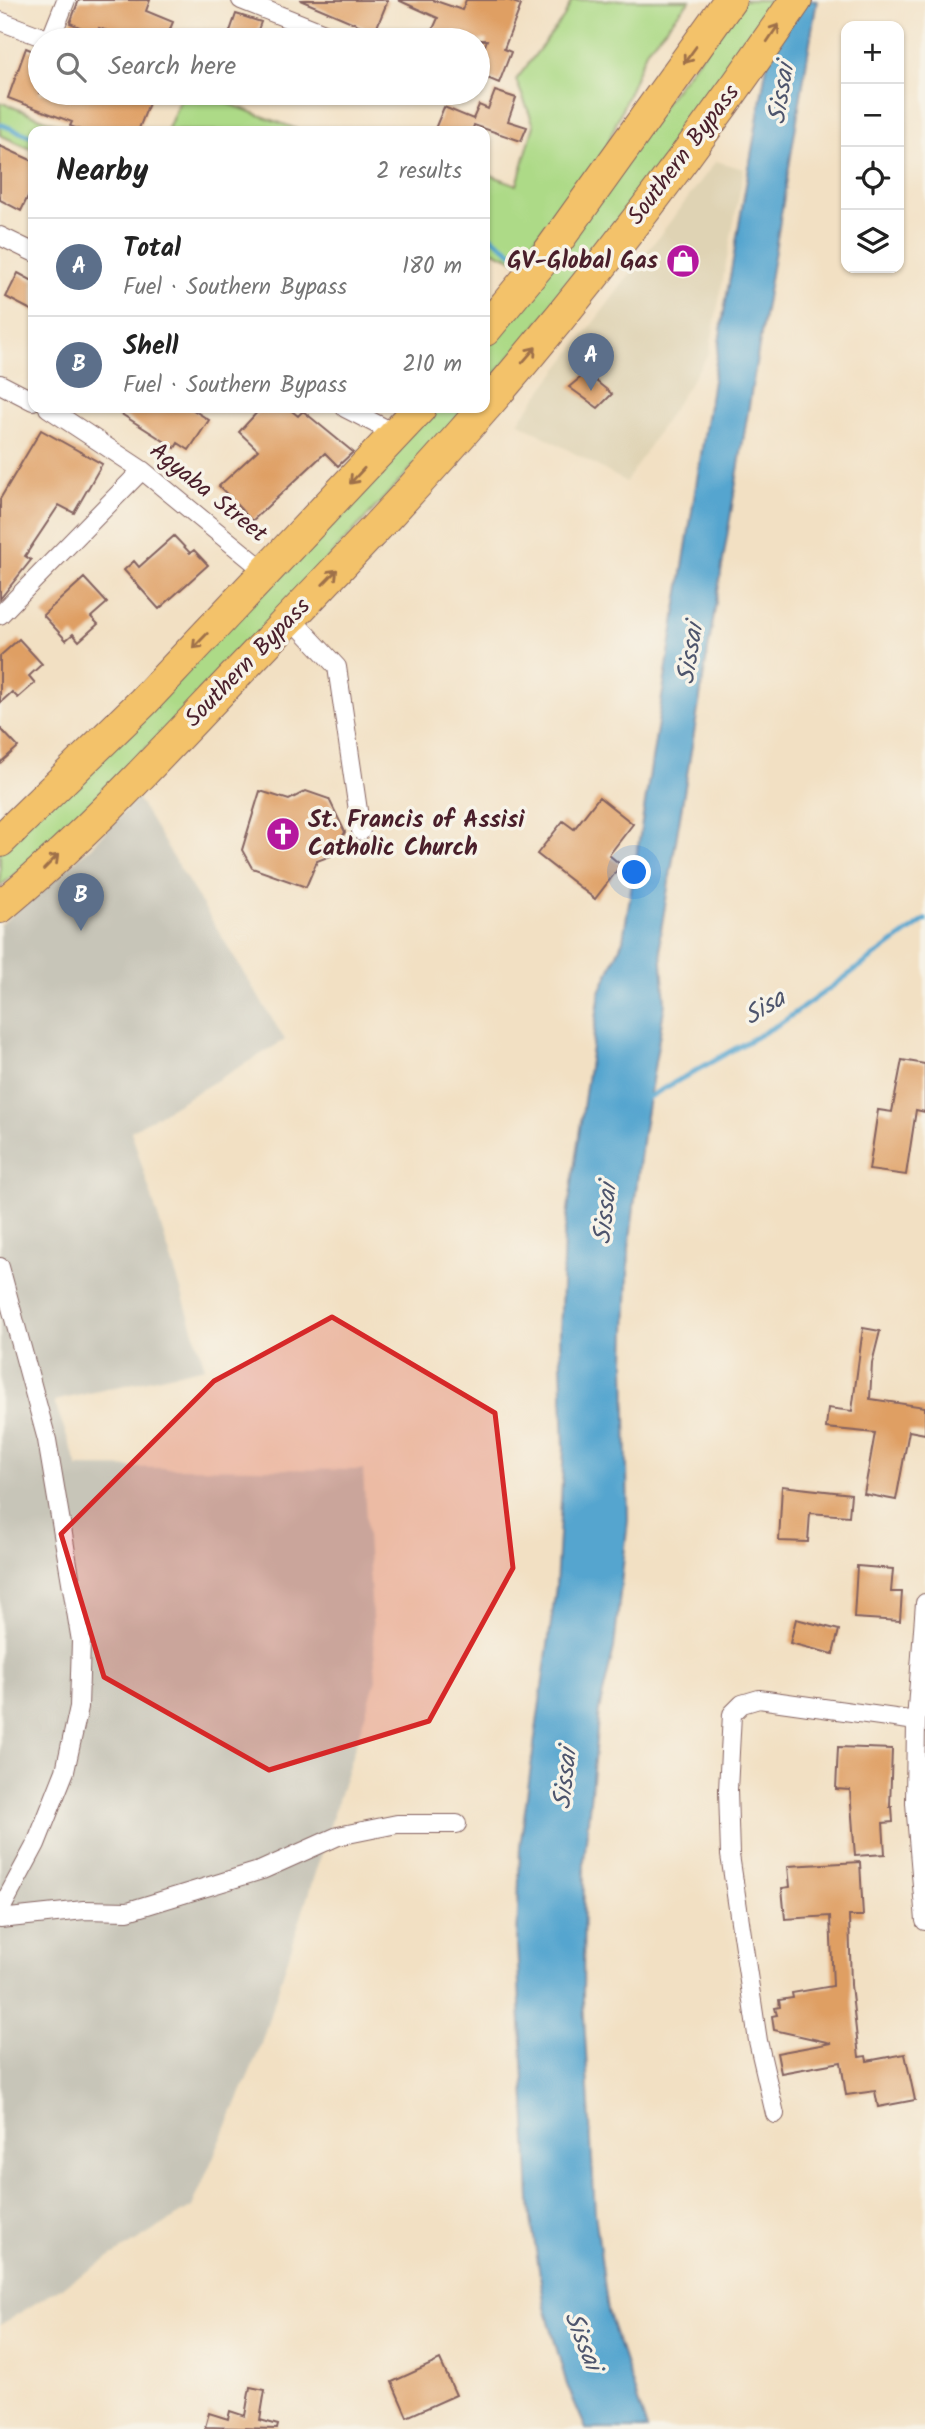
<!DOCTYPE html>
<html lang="en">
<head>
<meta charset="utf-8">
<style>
	:root { --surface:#fff; --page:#f2f2f2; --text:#222; --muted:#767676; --line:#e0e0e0; --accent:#b5179e }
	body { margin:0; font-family:Kalam,sans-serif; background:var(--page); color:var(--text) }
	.controls { position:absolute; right:21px; top:21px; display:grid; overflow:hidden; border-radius:14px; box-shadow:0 2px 5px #0004 }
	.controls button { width:63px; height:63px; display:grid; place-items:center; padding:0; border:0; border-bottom:2px solid var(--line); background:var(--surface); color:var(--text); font:35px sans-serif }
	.you { position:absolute; left:635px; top:873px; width:24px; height:24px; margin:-18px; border:5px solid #fff; border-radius:50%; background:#1a73e8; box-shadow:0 0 0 10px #1a73e833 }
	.badge { display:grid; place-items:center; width:46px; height:46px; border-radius:50%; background:var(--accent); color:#fff; font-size:23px; font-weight:700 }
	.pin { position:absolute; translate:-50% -58px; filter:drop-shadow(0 2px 4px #0008) }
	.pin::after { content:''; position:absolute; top:37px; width:24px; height:21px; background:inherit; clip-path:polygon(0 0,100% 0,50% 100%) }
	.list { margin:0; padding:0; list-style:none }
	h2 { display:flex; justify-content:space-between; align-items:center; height:91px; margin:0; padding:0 28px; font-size:30px }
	h2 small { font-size:23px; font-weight:400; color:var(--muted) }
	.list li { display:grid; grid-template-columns:46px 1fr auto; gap:21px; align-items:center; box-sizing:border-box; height:98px; padding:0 28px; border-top:2px solid var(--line) }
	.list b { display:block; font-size:26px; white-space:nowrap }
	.list p { margin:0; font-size:23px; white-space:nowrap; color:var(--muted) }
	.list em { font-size:23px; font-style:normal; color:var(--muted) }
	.icon { flex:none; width:38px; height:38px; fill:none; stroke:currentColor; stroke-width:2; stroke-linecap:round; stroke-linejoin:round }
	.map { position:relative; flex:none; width:925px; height:2429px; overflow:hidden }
	.search { position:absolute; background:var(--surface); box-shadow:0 2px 5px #0004; left:28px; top:28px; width:462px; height:77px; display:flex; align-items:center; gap:18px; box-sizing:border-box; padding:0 24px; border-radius:38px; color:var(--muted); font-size:26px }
	.panel { position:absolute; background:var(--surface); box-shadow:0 2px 5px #0004; left:28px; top:126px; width:462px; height:287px; border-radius:14px }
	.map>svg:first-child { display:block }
	.built { fill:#dfd3b4 }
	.industrial { fill:#c7c5b8 }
	.green { fill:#adda87; stroke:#7c7c59; stroke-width:2 }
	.water { fill:#55a5cf; stroke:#50627d; stroke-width:2 }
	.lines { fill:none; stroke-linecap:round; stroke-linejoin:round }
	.stream { stroke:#55a5cf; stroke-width:5 }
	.building { fill:#df9f64 }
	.street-casing { stroke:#856360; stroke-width:20 }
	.highway-casing { stroke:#856360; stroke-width:34 }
	.street { stroke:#fff; stroke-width:18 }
	.highway { stroke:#f3c26a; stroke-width:32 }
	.oneway { stroke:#9e704a }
	.marked { fill:#d62828; fill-opacity:0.2; stroke:#d62828; stroke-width:5; stroke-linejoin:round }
	.labels { text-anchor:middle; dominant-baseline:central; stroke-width:7; stroke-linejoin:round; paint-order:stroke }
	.street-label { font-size:24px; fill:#4a1f2b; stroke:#f7f3e8 }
	.poi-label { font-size:24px; font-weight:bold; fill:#4a1f2b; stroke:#f7f3e8; text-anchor:end }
	.water-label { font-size:26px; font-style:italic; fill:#4e556d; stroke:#f7f3e8 }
</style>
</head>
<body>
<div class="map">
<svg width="925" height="2429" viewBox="0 0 925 2429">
	<rect width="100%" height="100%" fill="#f7f3e8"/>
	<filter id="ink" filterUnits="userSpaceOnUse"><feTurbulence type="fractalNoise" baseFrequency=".0143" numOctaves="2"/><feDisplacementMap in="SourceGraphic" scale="14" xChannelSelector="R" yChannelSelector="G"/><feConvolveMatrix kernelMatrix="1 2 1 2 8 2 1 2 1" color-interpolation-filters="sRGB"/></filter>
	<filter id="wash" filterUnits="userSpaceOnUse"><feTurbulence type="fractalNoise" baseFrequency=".00686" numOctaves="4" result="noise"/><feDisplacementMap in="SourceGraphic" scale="28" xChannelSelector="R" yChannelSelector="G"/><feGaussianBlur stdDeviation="1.57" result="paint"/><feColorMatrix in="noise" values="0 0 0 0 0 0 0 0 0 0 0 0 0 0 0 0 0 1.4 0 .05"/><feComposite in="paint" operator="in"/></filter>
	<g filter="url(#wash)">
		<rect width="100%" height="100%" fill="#f2e0c3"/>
		<!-- built -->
		<path class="built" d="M716,161L744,169L709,353L626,482L518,422Z"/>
		<!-- industrial -->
		<path class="industrial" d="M137,798L285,1040L131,1131L205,1367L54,1401L78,1467L363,1470L376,1680L258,2053L192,2207L0,2325V925L90,848Z"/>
		<!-- green -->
		<path class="green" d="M572,0H690L647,49L600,162L516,261L485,247V173L517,185L534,125L516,80L564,17Z
			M744,0H786L544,317L485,387V335Z
			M183,93H200L302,131H167Z
			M0,102L74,131H33V150L0,135Z
			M424,408H467L244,650L40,855L0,886V850Z"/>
		<!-- water -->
		<path class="water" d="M778,0H817L660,936L665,1003L643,1134L629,1248L625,1361L628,1520L614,1648L599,1710L584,1861L583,1999L595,2213L608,2311L647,2429H586L567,2385L545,2307L531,2219L517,1944L520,1846L556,1587L564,1447L560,1335L564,1237L600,992L623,940L724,312Z"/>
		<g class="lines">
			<!-- stream -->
			<path class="stream" d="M0,124L33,137
				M485,232L516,255
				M645,1099L781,1023L925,920"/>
		</g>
		<g id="blocks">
			<!-- building -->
			<path class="building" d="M79,0H150L146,11L173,22L170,29L195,40H133L99,28L96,34L70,23Z
				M300,0H388L375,32Z
				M398,0H433L462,10L466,0H508L521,5L504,49L511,52L499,83L478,74V64L487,40H428L438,18Z
				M236,14L261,22L254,40H227Z
				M26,48L40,54V93H153L138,131H83L70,126L72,122L8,98Z
				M495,91L516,98L508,121L527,127L521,141L474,125L472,131H434L444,107L473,119L479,105L488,109Z
				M0,146L33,161V186L21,211L0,200Z
				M18,273L33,281V311L6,297Z
				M586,373L612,394L598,408L569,387Z
				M112,408H190L209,420L189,450L178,443L175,448Z
				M261,408H288L298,416L303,411L353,452L338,466L325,453L252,521L219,486L258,450L239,432Z
				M41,430L102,464L74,513L59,505L25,556L31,560L0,599V499Z
				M174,536L190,553L194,550L208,565L159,609L124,570L134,561L139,567Z
				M84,578L107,603L91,617L98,624L79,641L73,634L66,640L43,615Z
				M19,639L42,664L29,676L35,683L18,698L12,692L0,703V656Z
				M0,728L18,747L0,763Z
				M260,791L289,800L306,791L329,799L345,832L333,855L317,861L306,887L252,868L242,850Z
				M599,797L633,824L609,855L621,865L595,899L537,854L563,821L574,829Z
				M902,1060L925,1064V1112L916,1110L906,1175L869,1170L878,1110L892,1112Z
				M863,1328L880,1331L872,1363L870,1399L925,1407V1434L909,1431L896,1500L864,1494L875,1433L826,1428L828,1408L852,1411Z
				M782,1486L851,1494L849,1516L810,1513L808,1542L779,1541Z
				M857,1566L893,1569L891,1592H902L900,1621L854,1618Z
				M796,1619L839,1630L833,1654L790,1643Z
				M838,1747L892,1749L890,1807H892L893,1822L883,1823L885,1854L855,1856L850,1790L836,1789Z
				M860,1862L863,1916H849L851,1985L859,2057L866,2056L867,2061L905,2054L915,2100L878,2107L875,2091L846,2095L841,2062L781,2073L777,2053L831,2043L774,2030L772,2016L777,2015L775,2008L780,2007L779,2000L793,1998L792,1993L833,1986L830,1916L785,1919L782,1888L790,1887L788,1866Z
				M440,2360L456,2395L407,2417L392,2382Z
				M250,2387L265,2390L260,2420L278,2425L277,2429L205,2427L209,2413L228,2419L230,2411L245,2416Z"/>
		</g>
	</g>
	<g filter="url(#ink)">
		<use href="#blocks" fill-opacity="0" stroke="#856360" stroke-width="2"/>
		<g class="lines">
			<!-- street casing -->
			<g class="street-casing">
				<path id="street" d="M241,0L342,40
					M0,21L50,40
					M50,40L66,0
					M0,236L33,252
					M0,384L33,401
					M48,408L142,470L266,572
					M345,408L396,434
					M0,615L142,470
					M291,618L337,667L361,831
					M0,1267L47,1440L81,1641L79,1707L65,1771L36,1844L0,1911
					M925,1603L916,1721L915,1803L925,1921
					M0,1919L84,1910L128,1911L262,1870L338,1836L397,1824H457
					M775,2114L758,2041L730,1855L728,1790L732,1714L742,1704L759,1699L916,1721"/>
			</g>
			<!-- highway casing -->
			<g class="highway-casing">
				<path id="highway" d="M485,330L547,255L730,0
					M485,407C596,278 700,141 796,0
					M0,841L143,702L420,408
					M0,907C83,839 157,758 231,680C317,590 403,502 484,408"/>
			</g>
			<!-- street -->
			<use href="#street" class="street"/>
			<!-- highway -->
			<use href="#highway" class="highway"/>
		</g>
		<!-- one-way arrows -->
		<defs><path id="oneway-shaft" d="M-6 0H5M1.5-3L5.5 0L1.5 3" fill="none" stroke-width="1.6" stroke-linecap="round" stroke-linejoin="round" transform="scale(1.75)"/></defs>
		<g class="oneway">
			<use href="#oneway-shaft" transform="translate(773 33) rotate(-56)"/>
			<use href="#oneway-shaft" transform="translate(690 55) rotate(126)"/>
			<use href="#oneway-shaft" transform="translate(529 355) rotate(-49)"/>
			<use href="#oneway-shaft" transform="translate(357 476) rotate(133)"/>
			<use href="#oneway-shaft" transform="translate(330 577) rotate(-46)"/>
			<use href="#oneway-shaft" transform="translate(200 641) rotate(134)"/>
			<use href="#oneway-shaft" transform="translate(51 862) rotate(-45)"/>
		</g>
	</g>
	<!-- marked area -->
	<path class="marked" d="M332,1317L495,1413L513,1568L429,1721L269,1770L104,1677L61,1534L214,1381Z"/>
	<!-- icons -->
	<defs>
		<g id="shop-disc" transform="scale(1.75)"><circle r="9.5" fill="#b5179e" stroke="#f7f3e8"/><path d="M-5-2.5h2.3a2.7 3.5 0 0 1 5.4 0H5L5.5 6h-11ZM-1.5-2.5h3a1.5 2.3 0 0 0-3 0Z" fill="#fff"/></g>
		<g id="church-disc" transform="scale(1.75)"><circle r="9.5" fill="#b5179e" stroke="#f7f3e8"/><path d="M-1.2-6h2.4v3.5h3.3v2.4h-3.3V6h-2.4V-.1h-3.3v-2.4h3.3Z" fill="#fff"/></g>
	</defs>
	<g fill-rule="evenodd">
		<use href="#shop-disc" x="683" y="261"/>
		<use href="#church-disc" x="283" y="834"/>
	</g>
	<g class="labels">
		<!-- street labels -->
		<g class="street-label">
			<text transform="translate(684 155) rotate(-53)">Southern Bypass</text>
			<text transform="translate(208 493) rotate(39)">Agyaba Street</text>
			<text transform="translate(248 663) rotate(-46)">Southern Bypass</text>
		</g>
		<!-- poi labels -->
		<g class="poi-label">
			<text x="658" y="261">GV-Global Gas</text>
			<text x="308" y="820" text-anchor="start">St. Francis of Assisi<tspan x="308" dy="28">Catholic Church</tspan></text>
		</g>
		<!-- water labels -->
		<g class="water-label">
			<text transform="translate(782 94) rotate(-81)">Sissai</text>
			<text transform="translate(691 654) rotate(-81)">Sissai</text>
			<text transform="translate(765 1008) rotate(-32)">Sisa</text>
			<text transform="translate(606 1214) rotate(-84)">Sissai</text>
			<text transform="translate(566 1779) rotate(-84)">Sissai</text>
			<text transform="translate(582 2341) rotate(68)">Sissai</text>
		</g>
	</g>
</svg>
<div class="controls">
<button>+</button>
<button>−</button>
<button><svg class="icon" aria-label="locate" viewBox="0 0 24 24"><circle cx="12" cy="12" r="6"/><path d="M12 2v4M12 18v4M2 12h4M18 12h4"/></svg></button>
<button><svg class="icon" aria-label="layers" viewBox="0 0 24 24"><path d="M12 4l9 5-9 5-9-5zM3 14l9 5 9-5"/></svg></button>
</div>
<div class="you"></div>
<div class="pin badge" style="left:591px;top:391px;background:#5c6f8a">A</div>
<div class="pin badge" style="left:81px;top:931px;background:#5c6f8a">B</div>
<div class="search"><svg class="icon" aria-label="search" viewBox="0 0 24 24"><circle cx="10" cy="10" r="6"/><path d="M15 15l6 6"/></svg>Search here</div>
<section class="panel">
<h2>Nearby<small>2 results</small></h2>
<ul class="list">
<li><span class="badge" style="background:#5c6f8a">A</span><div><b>Total</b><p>Fuel · Southern Bypass</p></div><em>180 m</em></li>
<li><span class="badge" style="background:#5c6f8a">B</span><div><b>Shell</b><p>Fuel · Southern Bypass</p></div><em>210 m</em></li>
</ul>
</section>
</div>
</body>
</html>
